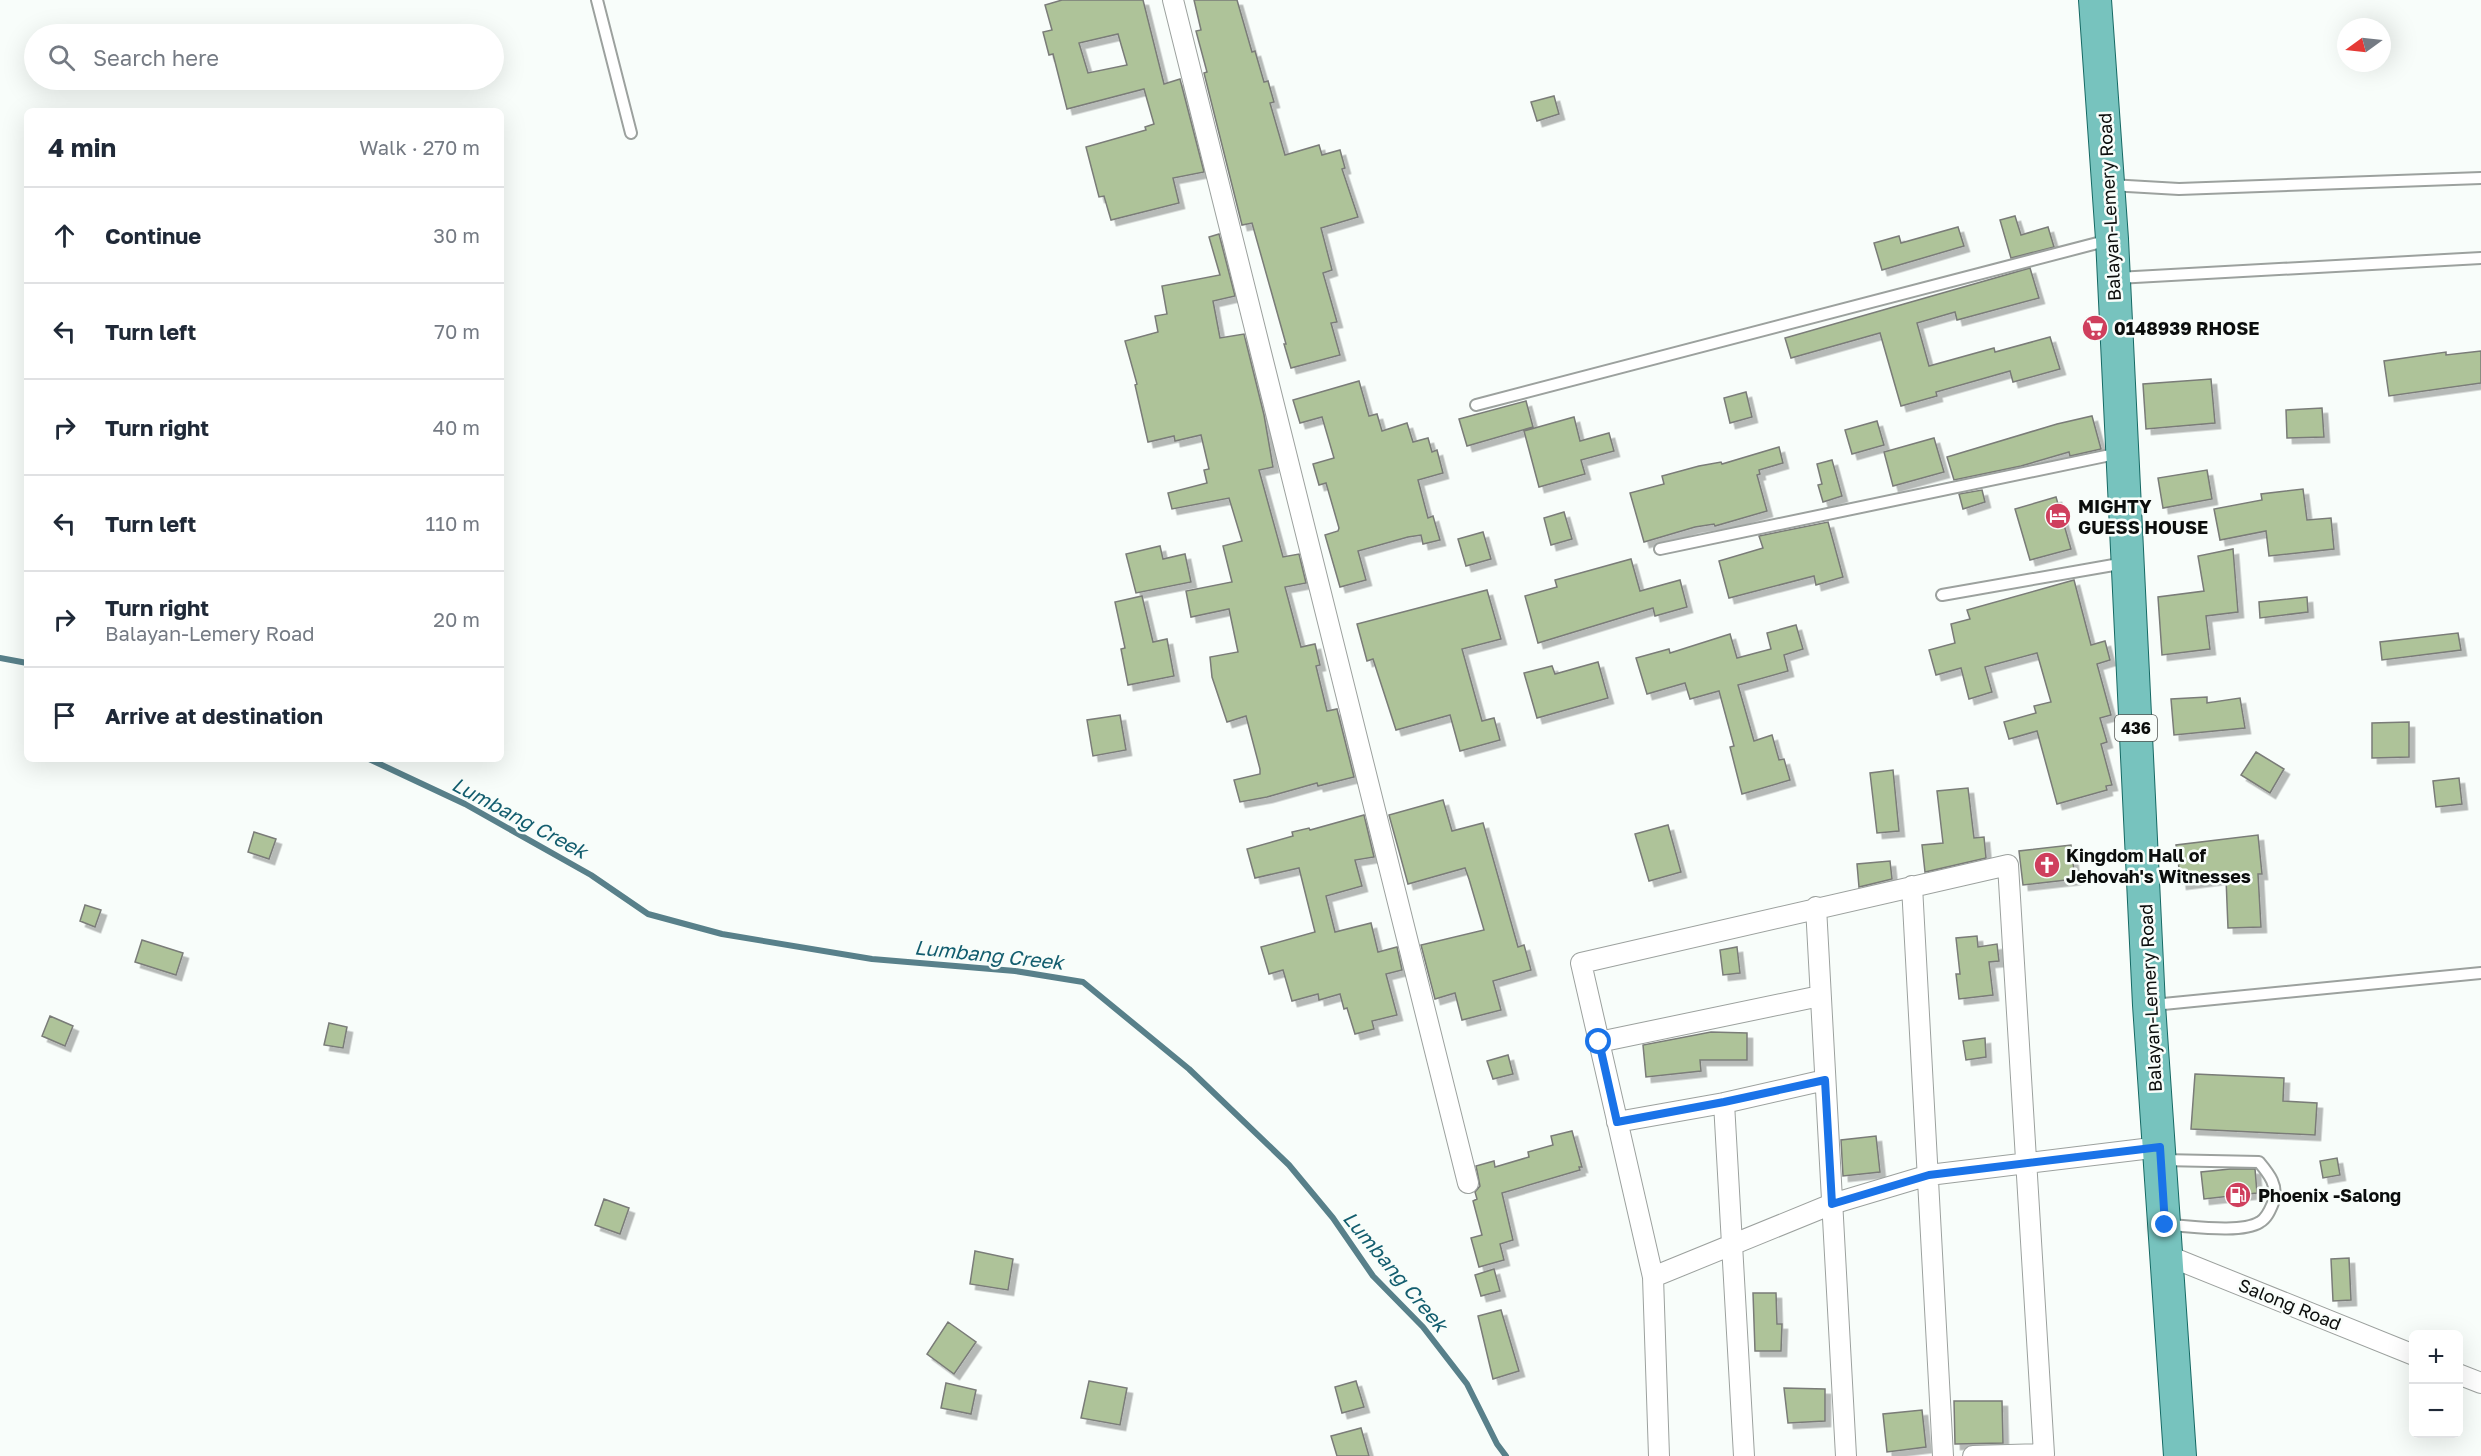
<!DOCTYPE html>
<html lang="en">
<head>
<meta charset="utf-8">
<style>
	:root { --surface:#fff; --page:#f6f6f7; --text:#1f2937; --muted:#747a83; --line:#e0e1e3 }
	body { margin:0; font-family:"Golos Text",sans-serif; background:var(--page); color:var(--text) }
	.controls { position:absolute; right:18px; bottom:18px; display:grid; overflow:hidden; border-radius:9px; box-shadow:0 6px 24px #0002 }
	.controls button { width:54px; height:54px; display:grid; place-items:center; padding:0; border:0; border-bottom:2px solid var(--line); background:var(--surface); color:var(--text); font:30px sans-serif }
	.compass { position:absolute; left:2337px; top:18px; width:54px; height:54px; border-radius:50%; background:var(--surface); box-shadow:0 6px 24px #0002; rotate:255deg }
	.stop { position:absolute; width:18px; height:18px; margin:-14px; border:4px solid #1a73e8; border-radius:50%; background:#fff }
	.stop.end { background:#1a73e8; border-color:#fff; box-shadow:0 2px 6px #0008 }
	.list { margin:0; padding:0; list-style:none }
	h2 { display:flex; justify-content:space-between; align-items:center; height:78px; margin:0; padding:0 24px; font-size:26px }
	h2 small { font-size:20px; font-weight:400; color:var(--muted) }
	.list li { display:grid; grid-template-columns:39px 1fr auto; gap:18px; align-items:center; box-sizing:border-box; height:96px; padding:0 24px; border-top:2px solid var(--line) }
	.list b { display:block; font-size:22px; white-space:nowrap }
	.list p { margin:0; font-size:20px; white-space:nowrap; color:var(--muted) }
	.list em { font-size:20px; font-style:normal; color:var(--muted) }
	.icon { flex:none; width:33px; height:33px; fill:none; stroke:currentColor; stroke-width:2; stroke-linecap:round; stroke-linejoin:round }
	.map { position:relative; flex:none; width:2481px; height:1456px; overflow:hidden }
	.search { position:absolute; background:var(--surface); box-shadow:0 6px 24px #0002; left:24px; top:24px; width:480px; height:66px; display:flex; align-items:center; gap:15px; box-sizing:border-box; padding:0 21px; border-radius:33px; color:var(--muted); font-size:22px }
	.panel { position:absolute; background:var(--surface); box-shadow:0 6px 24px #0002; left:24px; top:108px; width:480px; height:654px; border-radius:9px }
	.map>svg:first-child { display:block }
	.lines { fill:none; stroke-linecap:round; stroke-linejoin:round }
	.stream { stroke:#58808a; stroke-width:6 }
	.building { fill:#aec399; stroke:#7a7c78; stroke-width:1.5; fill-rule:evenodd; filter:url(#shadow) }
	.service-casing { stroke:#9ca19e; stroke-width:14 }
	.minor-casing { stroke:#9ca19e; stroke-width:22 }
	.primary-casing { stroke:#166964; stroke-width:34 }
	.service { stroke:#fff; stroke-width:10 }
	.minor { stroke:#fff; stroke-width:20 }
	.primary { stroke:#77c3be; stroke-width:32 }
	.route { stroke:#1a73e8; stroke-width:8 }
	.labels { text-anchor:middle; dominant-baseline:central; stroke-width:5; stroke-linejoin:round; paint-order:stroke }
	.shield { fill:#f8fdfa; stroke:#525553; stroke-width:1.5 }
	.shield-label { font-size:16px; font-weight:bold; fill:#0b0d0c }
	.street-label { font-size:18px; fill:#0b0d0c; stroke:#f8fdfa }
	.poi-label { font-size:18px; font-weight:bold; fill:#0b0d0c; stroke:#f8fdfa; text-anchor:start }
	.water-label { font-size:20px; font-style:italic; fill:#125d6e; stroke:#f8fdfa }
</style>
</head>
<body>
<div class="map">
<svg width="2481" height="1456" viewBox="0 0 2481 1456">
	<defs>
		<filter id="shadow"><feDropShadow dx="5.5" dy="5.5" stdDeviation="0" flood-color="#0004"/></filter>
	</defs>
	<rect width="100%" height="100%" fill="#f8fdfa"/>
	<g class="lines">
		<!-- stream -->
		<path class="stream" d="M0,658L27,663
			M369,759L465,804L591,875L648,914L722,934L872,959L1015,971L1083,982L1189,1069L1289,1165L1333,1218L1373,1276L1423,1327L1467,1384L1497,1444L1506,1456"/>
	</g>
	<!-- building -->
	<path class="building" d="M1062,0H1143L1164,84L1180,79L1204,172L1173,178L1179,203L1111,220L1104,196L1099,197L1086,147L1146,130L1145,127L1154,124L1144,89L1067,109L1053,54L1049,55L1043,32L1052,30L1045,5ZM1118,34L1127,65L1088,73L1079,43Z
		M1194,0H1237L1252,52L1255,51L1264,82L1268,81L1274,102L1270,103L1285,155L1319,145L1322,155L1340,150L1345,168L1342,169L1358,217L1321,228L1332,270L1323,273L1337,322L1331,323L1340,355L1291,368L1284,344H1286L1252,223L1242,225L1204,73L1207,72L1196,31L1201,30Z
		M1554,96L1559,114L1537,121L1531,102Z
		M2015,216L2021,235L2048,227L2054,247L2011,258L2000,220Z
		M1958,227L1964,246L1882,270L1874,243L1899,236L1901,243Z
		M1219,234L1235,296L1213,301L1220,338L1244,334L1264,415L1273,467L1259,470L1283,557L1299,554L1306,583L1285,587L1301,647L1315,644L1320,665L1316,666L1327,711L1337,709L1354,777L1318,786L1317,783L1267,797L1240,802L1234,780L1260,774V769L1246,716L1227,722L1212,677L1210,657L1238,652L1229,609L1191,617L1186,591L1232,582L1223,546L1242,541L1229,498L1172,509L1168,493L1207,483L1204,470L1209,469L1201,435L1175,441L1174,436L1148,442L1135,385L1137,384L1125,341L1158,332L1155,316L1167,314L1162,286L1220,275L1209,237Z
		M2030,268L2039,298L1957,320L1955,312L1917,323L1929,366L1994,348L1995,352L2050,337L2060,369L2013,382L2010,371L1936,392L1937,396L1901,406L1880,333L1791,358L1785,338Z
		M2481,351V383L2389,396L2384,361L2446,352V355Z
		M2211,379L2215,423L2146,429L2143,384Z
		M1359,381L1369,416L1377,414L1382,431L1407,423L1413,442L1428,438L1432,452L1437,450L1443,473L1418,480L1428,518L1433,516L1440,540L1423,544L1421,535L1408,537L1358,551L1366,580L1340,587L1325,535L1338,531L1339,528L1326,483L1319,485L1313,464L1334,458L1322,417L1300,423L1293,400Z
		M1746,392L1752,417L1730,423L1724,398Z
		M1526,401L1533,427L1467,446L1459,419Z
		M2322,408L2324,437L2287,438L2286,410Z
		M2092,416L2101,449L2070,456L2069,452L2021,466L1954,480L1947,457L2057,424Z
		M1574,417L1580,441L1609,433L1614,451L1581,460L1585,474L1539,487L1524,431Z
		M1877,421L1884,445L1852,454L1845,430Z
		M1934,438L1944,472L1893,486L1884,452Z
		M1779,447L1783,463L1759,470L1760,474L1757,475L1767,511L1715,526L1714,524L1695,527L1644,542L1630,493L1664,484L1662,476L1699,466L1721,462L1722,464Z
		M1832,460L1842,496L1823,502L1818,485L1822,484L1817,464Z
		M2207,470L2212,499L2163,508L2158,478Z
		M2303,489L2307,520L2331,518L2334,549L2269,556L2266,531L2220,540L2214,509L2262,500L2261,494Z
		M1982,490L1985,502L1963,509L1959,494Z
		M2056,497L2071,549L2030,560L2015,509Z
		M1564,512L1572,539L1551,545L1544,518Z
		M1828,522L1843,577L1816,585L1814,576L1729,598L1719,561L1763,548L1759,536Z
		M1483,532L1491,559L1466,566L1458,539Z
		M1160,546L1163,559L1185,554L1191,582L1136,593L1126,554Z
		M2233,549L2238,612L2206,616L2210,649L2162,655L2158,597L2204,591L2198,556Z
		M1631,559L1640,591L1680,580L1687,607L1655,616L1653,608L1538,643L1525,596L1557,587L1555,580Z
		M2074,580L2091,645L2105,641L2110,660L2097,664L2111,715L2100,718L2107,742L2101,744L2112,785L2106,786L2107,790L2057,804L2037,731L2009,739L2004,722L2036,713L2034,706L2051,702L2037,653L1985,667L1992,692L1969,699L1961,668L1936,675L1929,650L1955,643L1951,624L1970,619L1967,610Z
		M1487,590L1501,639L1462,649L1482,721L1494,718L1500,740L1460,751L1450,715L1396,730L1373,659L1367,661L1357,624Z
		M1142,596L1153,642L1167,639L1174,676L1128,685L1121,649L1125,648L1115,602Z
		M2307,597L2308,612L2260,618L2259,602Z
		M1796,625L1803,649L1784,655L1788,671L1738,685L1754,741L1772,735L1779,760L1784,759L1790,780L1742,794L1730,747L1734,746L1719,691L1690,699L1685,683L1647,694L1636,658L1669,649L1670,653L1730,634L1737,658L1771,649L1767,633Z
		M2458,633L2461,650L2382,660L2380,642Z
		M1598,662L1608,698L1537,718L1524,673L1552,666L1555,674Z
		M2207,697V703L2240,698L2245,728L2174,735L2171,699Z
		M1120,715L1126,750L1093,756L1087,720Z
		M2409,722V757L2372,758V723Z
		M2256,752L2284,769L2270,793L2241,775Z
		M1893,770L1899,831L1877,833L1870,773Z
		M2459,778L2462,804L2436,807L2433,781Z
		M1968,788L1974,838L1984,837L1986,858L1925,872L1922,845L1943,843L1937,791Z
		M1443,800L1452,831L1483,823L1518,947L1524,945L1531,970L1493,981L1501,1010L1462,1020L1455,993L1435,999L1421,945L1484,930L1469,879L1465,868L1408,884L1389,815Z
		M1364,815L1374,857L1355,860L1362,886L1326,896L1335,932L1371,923L1378,952L1397,947L1402,970L1386,974L1397,1015L1372,1021L1374,1029L1355,1034L1347,1008L1344,1009L1340,994L1319,1000L1318,994L1292,1001L1283,970L1269,974L1261,947L1315,932L1299,868L1255,878L1247,849L1293,836L1292,832L1309,828L1310,830Z
		M1668,825L1681,872L1649,881L1635,834Z
		M254,832L276,839L269,859L248,852Z
		M2258,835L2262,874H2258L2261,927L2228,928L2226,878L2181,884L2176,845Z
		M2071,845L2075,879L2023,885L2019,851Z
		M1890,861L1892,879L1859,887L1857,864Z
		M85,905L101,910L95,927L80,921Z
		M1977,936L1978,947L1997,944L1999,961L1989,962L1993,995L1959,999L1956,974H1960L1956,938Z
		M142,940L183,953L176,975L135,962Z
		M1737,947L1740,973L1723,975L1720,950Z
		M50,1016L73,1026L65,1046L42,1036Z
		M329,1023L347,1027L343,1048L324,1045Z
		M1711,1032L1747,1033V1060H1700L1701,1071L1646,1077L1643,1045Z
		M1985,1038L1986,1057L1966,1060L1963,1041Z
		M1508,1055L1513,1074L1493,1079L1487,1061Z
		M2195,1074L2284,1078L2283,1101L2317,1103L2315,1135L2191,1129Z
		M1572,1131L1582,1167H1579L1580,1170L1502,1193L1513,1240L1500,1244L1504,1260L1479,1267L1471,1238L1482,1235L1473,1201L1477,1199L1475,1192L1480,1186L1476,1166L1494,1161L1495,1167L1529,1157L1528,1152L1553,1145L1551,1136Z
		M1876,1136L1880,1172L1843,1176L1841,1140Z
		M2337,1158L2340,1175L2323,1178L2320,1161Z
		M2230,1169H2255L2257,1193L2204,1199L2201,1172Z
		M604,1199L629,1208L620,1234L595,1225Z
		M975,1251L1013,1259L1008,1290L970,1284Z
		M2349,1258L2351,1300L2333,1301L2331,1259Z
		M1494,1269L1500,1291L1481,1296L1475,1275Z
		M1753,1293H1776L1777,1324H1782L1781,1351H1755Z
		M1501,1310L1519,1371L1493,1379L1478,1316Z
		M948,1322L976,1342L954,1374L927,1354Z
		M1089,1381L1127,1388L1120,1425L1081,1418Z
		M1356,1381L1364,1407L1342,1413L1335,1387Z
		M946,1383L976,1390L971,1414L941,1408Z
		M1784,1388L1825,1389V1421L1788,1423Z
		M1954,1401H2002L2003,1443L1955,1444Z
		M1922,1410L1926,1447L1887,1452L1883,1414Z
		M1361,1428L1369,1456H1337L1331,1436Z"/>
	<g class="lines">
		<!-- service casing -->
		<g class="service-casing">
			<path id="service" d="M597,0L631,133
				M2110,185L2179,189L2481,178
				M2117,278L2481,258
				M1476,405L2109,240
				M1660,549L2120,453
				M1942,595L2125,563
				M2153,1005L2481,973
				M2162,1160L2259,1162C2269,1174 2279,1186 2273,1203C2270,1210 2267,1218 2260,1222C2241,1234 2191,1226 2168,1225"/>
		</g>
		<!-- minor casing -->
		<g class="minor-casing">
			<path id="minor" d="M1173,0L1468,1183
				M1912,886L1943,1456
				M1816,907L1846,1456
				M1599,1042L1820,996
				M1724,1103L1744,1456
				M1617,1122L1724,1103L1825,1080
				M2166,1255L2414,1355
				M1653,1277L1832,1204L1929,1175L2160,1147
				M2458,1374L2481,1383
				M1659,1456L1653,1277L1581,963L2008,865L2044,1454L1973,1456"/>
		</g>
		<!-- primary casing -->
		<g class="primary-casing">
			<path id="primary" d="M2095,0L2112,239L2149,1005L2180,1456"/>
		</g>
		<!-- service -->
		<use href="#service" class="service"/>
		<!-- minor -->
		<use href="#minor" class="minor"/>
		<!-- primary -->
		<use href="#primary" class="primary"/>
	</g>
	<g class="lines">
		<!-- route -->
		<path class="route" d="M1599,1042L1617,1122L1724,1102L1825,1080L1832,1204L1929,1175L2160,1147L2165,1225"/>
	</g>
	<!-- icons -->
	<defs>
		<g id="supermarket-disc" transform="scale(1.35)"><circle r="9.5" fill="#cf3f5d" stroke="#f8fdfa"/><path d="M-6-5.5h2.5l.6 2H6L4.5 2H-2.5L-4.4-4H-6ZM-1.5 3.2a1.3 1.3 0 1 0 .1 0ZM3 3.2a1.3 1.3 0 1 0 .1 0Z" fill="#fff"/></g>
		<g id="hotel-disc" transform="scale(1.35)"><circle r="9.5" fill="#cf3f5d" stroke="#f8fdfa"/><path d="M-6-4.5h1.5V1H6V5H4.5V3h-9V5H-6ZM-4 0a1.8 1.8 0 1 1 3.6 0ZM.5 0V-2.5h3Q6-2.5 6 0Z" fill="#fff"/></g>
		<g id="church-disc" transform="scale(1.35)"><circle r="9.5" fill="#cf3f5d" stroke="#f8fdfa"/><path d="M-1.2-6h2.4v3.5h3.3v2.4h-3.3V6h-2.4V-.1h-3.3v-2.4h3.3Z" fill="#fff"/></g>
		<g id="fuel-disc" transform="scale(1.35)"><circle r="9.5" fill="#cf3f5d" stroke="#f8fdfa"/><path d="M-5.5-6h7V0h2V4h1.3V-2.5L3-4.5l.8-.8L6-3V5H2.5V1h-1V6h-7ZM-4.2-4.7v3.2H.2V-4.7Z" fill="#fff"/></g>
	</defs>
	<g fill-rule="evenodd">
		<use href="#supermarket-disc" x="2095" y="328"/>
		<use href="#hotel-disc" x="2058" y="516"/>
		<use href="#church-disc" x="2047" y="865"/>
		<use href="#fuel-disc" x="2238" y="1195"/>
	</g>
	<g class="labels">
		<!-- shield labels -->
		<rect class="shield" x="2115" y="715" width="42" height="26" rx="4.5"/>
		<g class="shield-label">
			<text x="2136" y="728">436</text>
		</g>
		<!-- street labels -->
		<g class="street-label">
			<text transform="translate(2109 207) rotate(-93)">Balayan-Lemery Road</text>
			<text transform="translate(2150 998) rotate(-93)">Balayan-Lemery Road</text>
			<text transform="translate(2290 1304) rotate(22)">Salong Road</text>
		</g>
		<!-- poi labels -->
		<g class="poi-label">
			<text x="2114" y="328">0148939 RHOSE</text>
			<text x="2078" y="506">MIGHTY<tspan x="2078" dy="21">GUESS HOUSE</tspan></text>
			<text x="2066" y="855">Kingdom Hall of<tspan x="2066" dy="21">Jehovah's Witnesses</tspan></text>
			<text x="2258" y="1195">Phoenix -Salong</text>
		</g>
		<!-- water labels -->
		<g class="water-label">
			<text transform="translate(520 817) rotate(28)">Lumbang Creek</text>
			<text transform="translate(989 954) rotate(6)">Lumbang Creek</text>
			<text transform="translate(1396 1271) rotate(50)">Lumbang Creek</text>
		</g>
	</g>
</svg>
<div class="controls">
<button>+</button>
<button>−</button>
</div>
<svg class="compass" viewBox="-18 -18 36 36"><path d="M0-13l5 13h-10z" fill="#e53935"/><path d="M0 13l5-13h-10z" fill="#747a83"/></svg>
<div class="stop" style="left:1599px;top:1042px"></div>
<div class="stop end" style="left:2165px;top:1225px"></div>
<div class="search"><svg class="icon" aria-label="search" viewBox="0 0 24 24"><circle cx="10" cy="10" r="6"/><path d="M15 15l6 6"/></svg>Search here</div>
<section class="panel">
<h2>4 min<small>Walk · 270 m</small></h2>
<ul class="list">
<li><svg class="icon" aria-label="ahead" viewBox="0 0 24 24"><path d="M12 20V5M6 11l6-6 6 6"/></svg><div><b>Continue</b></div><em>30 m</em></li>
<li><svg class="icon" aria-label="left" viewBox="0 0 24 24"><path d="M17 20v-9H6M10 6l-5 5 5 5"/></svg><div><b>Turn left</b></div><em>70 m</em></li>
<li><svg class="icon" aria-label="right" viewBox="0 0 24 24"><path d="M7 20v-9h11M14 6l5 5-5 5"/></svg><div><b>Turn right</b></div><em>40 m</em></li>
<li><svg class="icon" aria-label="left" viewBox="0 0 24 24"><path d="M17 20v-9H6M10 6l-5 5 5 5"/></svg><div><b>Turn left</b></div><em>110 m</em></li>
<li><svg class="icon" aria-label="right" viewBox="0 0 24 24"><path d="M7 20v-9h11M14 6l5 5-5 5"/></svg><div><b>Turn right</b><p>Balayan-Lemery Road</p></div><em>20 m</em></li>
<li><svg class="icon" aria-label="arrive" viewBox="0 0 24 24"><path d="M6 21V4h12l-3 4 3 4H6"/></svg><div><b>Arrive at destination</b></div></li>
</ul>
</section>
</div>
</body>
</html>
